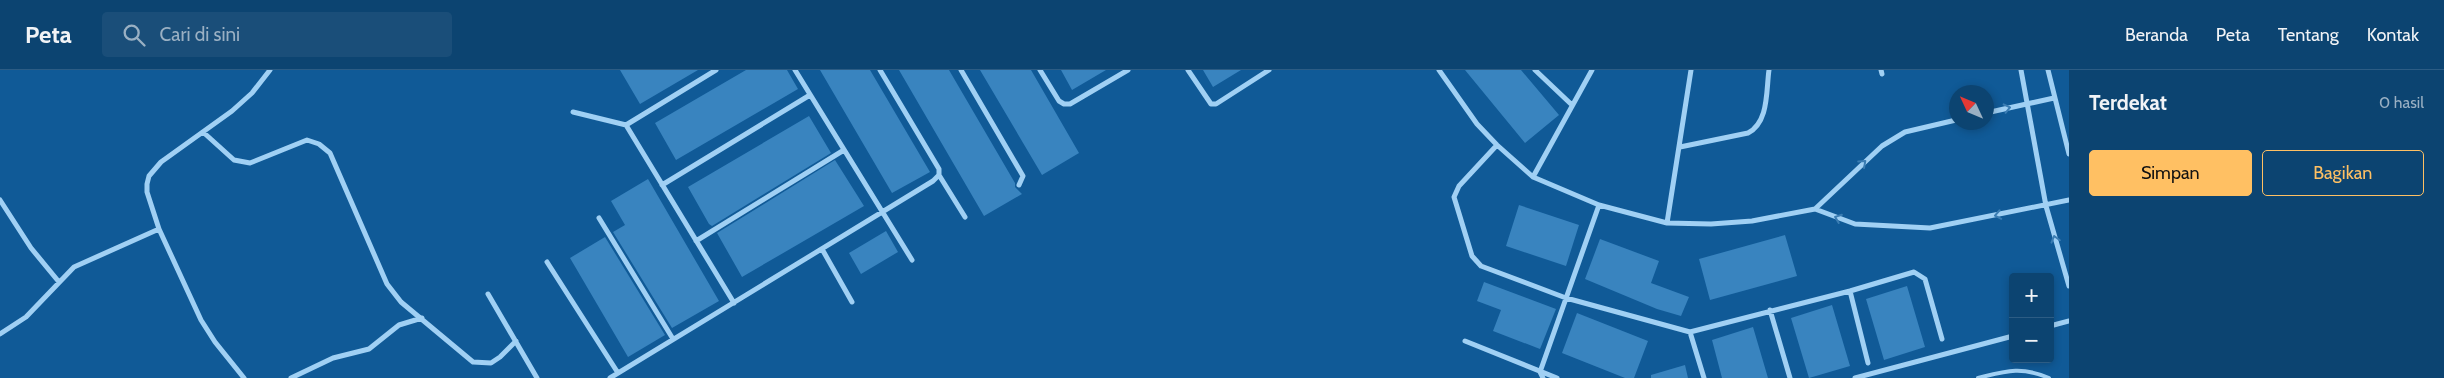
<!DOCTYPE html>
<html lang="id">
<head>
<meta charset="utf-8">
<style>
	:root { --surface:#0c4471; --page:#1a4e79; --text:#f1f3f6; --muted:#9ab0c3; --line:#2c5c84; --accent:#ffc063 }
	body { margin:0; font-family:Cabin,sans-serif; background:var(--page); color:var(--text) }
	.controls { position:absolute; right:15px; bottom:15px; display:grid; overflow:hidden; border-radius:5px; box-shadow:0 2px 8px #0003 }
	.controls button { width:45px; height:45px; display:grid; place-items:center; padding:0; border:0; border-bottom:1px solid var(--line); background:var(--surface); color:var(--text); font:25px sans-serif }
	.compass { position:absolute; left:1949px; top:15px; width:45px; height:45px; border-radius:50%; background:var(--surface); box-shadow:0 2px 8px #0003; rotate:314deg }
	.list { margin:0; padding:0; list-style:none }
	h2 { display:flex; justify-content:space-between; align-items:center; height:65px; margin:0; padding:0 20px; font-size:21px }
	h2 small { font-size:16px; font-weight:400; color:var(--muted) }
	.actions { display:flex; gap:10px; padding:15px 20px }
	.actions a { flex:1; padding:11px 0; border:1px solid var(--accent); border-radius:5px; text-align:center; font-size:18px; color:var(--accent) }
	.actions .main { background:var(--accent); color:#111 }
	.icon { flex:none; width:28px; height:28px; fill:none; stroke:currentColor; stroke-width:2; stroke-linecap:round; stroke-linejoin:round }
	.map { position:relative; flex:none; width:2069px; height:308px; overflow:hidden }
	header { display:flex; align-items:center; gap:30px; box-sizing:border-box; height:70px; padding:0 25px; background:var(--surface); border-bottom:1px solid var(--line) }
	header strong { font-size:24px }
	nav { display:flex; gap:28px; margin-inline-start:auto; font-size:18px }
	.search { width:350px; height:45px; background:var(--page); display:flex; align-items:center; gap:12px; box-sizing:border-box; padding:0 18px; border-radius:5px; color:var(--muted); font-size:19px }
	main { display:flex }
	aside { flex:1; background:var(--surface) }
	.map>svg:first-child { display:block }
	.building { fill:#3984bf }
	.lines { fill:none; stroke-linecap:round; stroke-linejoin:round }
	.service { stroke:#a0d0f4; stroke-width:4 }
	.minor { stroke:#a0d0f4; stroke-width:5 }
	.oneway { stroke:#3b7db3 }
</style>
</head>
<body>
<header>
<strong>Peta</strong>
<div class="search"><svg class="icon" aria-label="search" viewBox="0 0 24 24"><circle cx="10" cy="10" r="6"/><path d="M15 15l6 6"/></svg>Cari di sini</div>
<nav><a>Beranda</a><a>Peta</a><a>Tentang</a><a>Kontak</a></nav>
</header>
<main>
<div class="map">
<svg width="2069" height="308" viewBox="0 0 2069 308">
	<rect width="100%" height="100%" fill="#105a97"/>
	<!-- building -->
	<path class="building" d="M620,0H698L640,34Z
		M746,0H787L798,19L676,90L655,53Z
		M820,0H870L930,102L892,123Z
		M899,0H949L1015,113V117L1022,124L984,146Z
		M980,0H1031L1079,83L1042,105Z
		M1061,0H1106L1072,20Z
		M1203,0H1241L1213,17Z
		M1465,0H1521L1559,45L1525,73Z
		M809,46L831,83L712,156L709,154L688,117Z
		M835,90L864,136L742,207L717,163Z
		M648,109L719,231L672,258L613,162L625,155L611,131Z
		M1519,135L1579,155L1566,196L1506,176Z
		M886,161L898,182L861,204L849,183Z
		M1785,165L1797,206L1710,230L1699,189Z
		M605,167L665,265L628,287L570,188Z
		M1600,169L1659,191L1651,213L1689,227L1681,246L1657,239L1585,209Z
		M1484,212L1556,239L1540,279L1493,261L1501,240L1477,231Z
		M1907,216L1925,277L1884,290L1866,229Z
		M1832,235L1850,296L1809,308L1791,248Z
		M1577,243L1648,271L1634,308H1625L1562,283Z
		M1753,257L1768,308H1722L1712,270Z
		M1685,295L1688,308H1651V305Z"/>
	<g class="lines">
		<!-- service -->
		<path class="service" d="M1978,308C2006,301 2021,296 2049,308"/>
		<!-- minor -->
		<path class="minor" d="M716,0L626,55L734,233
			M795,0L912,190
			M961,0L1023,106L1019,115
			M1040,0L1059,31L1064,34H1070L1128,0
			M1188,0L1211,34H1216L1269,0
			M1439,0L1477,54L1497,75L1533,107L1599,135L1667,153L1711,154L1752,151L1815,139L1882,76L1905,62L1956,50
			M1535,0L1572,35
			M1881,0L1882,4
			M2021,0L2046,136L2069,216
			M2048,0L2069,84
			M573,42L626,55
			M1986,43L2054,28
			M203,62L234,90L250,93L307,70L319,74L330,83L387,214L401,232L473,292L491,293L500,287L516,271
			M1497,75L1459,116L1454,127L1472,186L1481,196L1566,228L1690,262L1850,221L1914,202L1925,209L1942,269
			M1680,77L1748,63C1769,52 1766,21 1769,0
			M939,105L965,147
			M1533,107L1592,0
			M662,115L810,25
			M0,130L31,178L59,212
			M1815,139L1855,154L1930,158L2069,130
			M599,148L673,269
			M1667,153L1691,0
			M696,171L844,80
			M822,179L852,232
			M547,192L618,303
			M1850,221L1868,293
			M488,224L537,308
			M1770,240L1790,308
			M2050,256L2069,251
			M1690,262L1704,308
			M0,264L26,247L74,197L159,159
			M1465,271L1557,308
			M244,308L215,272L201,250L159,159L147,122V114L149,106L161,92L232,41L252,23L270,0
			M291,308L333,288L369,279L399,255L422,248
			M610,308L933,111L939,105V99L880,0
			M1543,308L1540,302L1599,135
			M1855,308L2013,266"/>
	</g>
	<!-- one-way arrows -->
	<defs><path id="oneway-chevron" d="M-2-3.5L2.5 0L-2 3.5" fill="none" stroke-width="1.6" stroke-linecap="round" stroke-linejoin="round" transform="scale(1.25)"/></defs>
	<g class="oneway">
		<use href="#oneway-chevron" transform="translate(2007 38) rotate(-13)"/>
		<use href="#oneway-chevron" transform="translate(1863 93) rotate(-42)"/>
		<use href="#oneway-chevron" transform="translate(1998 145) rotate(169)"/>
		<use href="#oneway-chevron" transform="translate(1838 148) rotate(-159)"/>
		<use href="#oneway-chevron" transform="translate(2055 169) rotate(-106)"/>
	</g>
</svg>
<div class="controls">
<button>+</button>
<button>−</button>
</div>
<svg class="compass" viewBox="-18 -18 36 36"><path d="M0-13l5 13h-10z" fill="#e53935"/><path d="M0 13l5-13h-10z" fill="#9ab0c3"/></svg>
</div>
<aside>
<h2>Terdekat<small>0 hasil</small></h2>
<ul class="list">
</ul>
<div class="actions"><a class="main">Simpan</a><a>Bagikan</a></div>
</aside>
</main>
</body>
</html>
